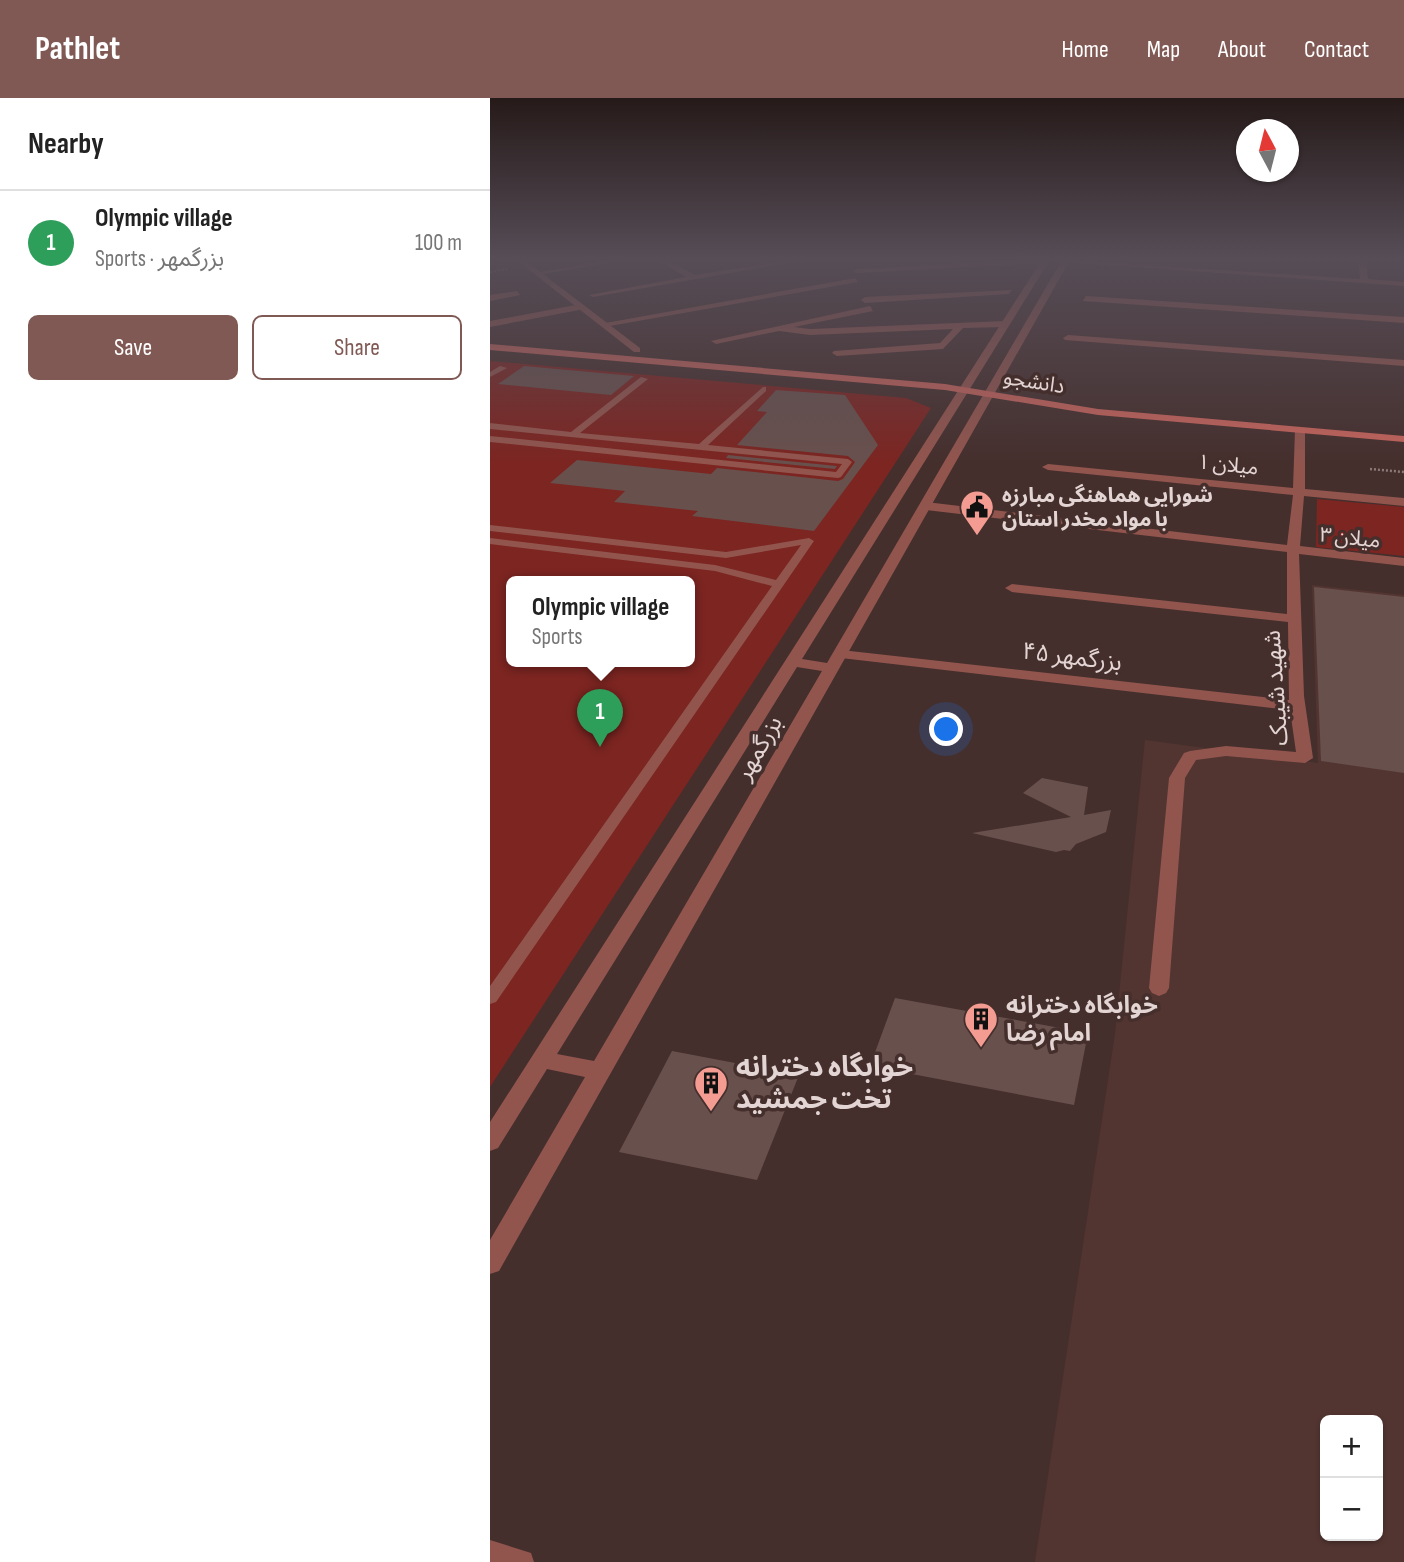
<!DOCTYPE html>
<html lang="en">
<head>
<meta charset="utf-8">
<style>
	:root { --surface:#fff; --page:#f6f6f6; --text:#222; --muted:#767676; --line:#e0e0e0; --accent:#815954 }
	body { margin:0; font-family:"Sofia Sans Condensed","Noto Sans Arabic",sans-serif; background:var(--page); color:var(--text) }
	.controls { position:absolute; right:21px; bottom:21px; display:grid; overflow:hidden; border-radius:10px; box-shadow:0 2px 5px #0004 }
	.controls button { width:63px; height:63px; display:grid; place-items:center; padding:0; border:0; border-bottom:2px solid var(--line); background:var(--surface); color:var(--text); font:35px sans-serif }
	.compass { position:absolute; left:746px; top:21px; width:63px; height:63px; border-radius:50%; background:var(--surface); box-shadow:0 2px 5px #0004; rotate:353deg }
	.you { position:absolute; left:457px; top:632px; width:24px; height:24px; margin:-18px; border:5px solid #fff; border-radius:50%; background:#1a73e8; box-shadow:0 0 0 10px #1a73e833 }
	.badge { display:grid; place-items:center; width:46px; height:46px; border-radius:50%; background:var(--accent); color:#fff; font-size:23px; font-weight:700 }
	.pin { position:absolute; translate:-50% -58px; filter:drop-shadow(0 2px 4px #0008) }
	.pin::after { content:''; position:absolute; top:37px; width:24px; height:21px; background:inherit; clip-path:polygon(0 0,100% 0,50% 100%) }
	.popup { position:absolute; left:16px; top:478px; width:189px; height:91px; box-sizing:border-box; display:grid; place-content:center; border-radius:10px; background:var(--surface); filter:drop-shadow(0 2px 5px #0005); font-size:23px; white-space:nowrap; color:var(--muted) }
	.popup b { font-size:26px; color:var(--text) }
	.popup::after { content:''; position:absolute; left:50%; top:100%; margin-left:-14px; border:14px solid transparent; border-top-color:var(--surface) }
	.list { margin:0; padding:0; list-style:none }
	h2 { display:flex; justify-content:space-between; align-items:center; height:91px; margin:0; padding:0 28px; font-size:30px }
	h2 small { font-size:23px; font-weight:400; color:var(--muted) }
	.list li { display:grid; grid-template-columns:46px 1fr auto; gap:21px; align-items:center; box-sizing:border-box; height:105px; padding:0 28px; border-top:2px solid var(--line) }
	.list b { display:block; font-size:26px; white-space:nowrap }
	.list p { margin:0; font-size:23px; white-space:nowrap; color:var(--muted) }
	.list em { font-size:23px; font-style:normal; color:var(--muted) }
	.actions { display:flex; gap:14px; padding:21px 28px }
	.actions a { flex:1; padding:16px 0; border:2px solid var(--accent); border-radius:10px; text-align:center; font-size:24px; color:var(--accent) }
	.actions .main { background:var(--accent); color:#fff }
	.map { position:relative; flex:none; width:914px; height:1464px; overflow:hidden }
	header { display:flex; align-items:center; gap:42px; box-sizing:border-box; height:98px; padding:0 35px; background:var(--accent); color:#fff }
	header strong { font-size:33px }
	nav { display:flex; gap:38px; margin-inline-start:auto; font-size:24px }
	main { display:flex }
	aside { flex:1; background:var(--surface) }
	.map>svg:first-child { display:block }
	.built { fill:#523531; fill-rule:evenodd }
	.green { fill:#7c2521; fill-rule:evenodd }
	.building { fill:#68504d }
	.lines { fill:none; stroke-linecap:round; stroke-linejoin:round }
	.path-far1 { stroke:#8c7a78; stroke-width:2; stroke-dasharray:2 2; stroke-linecap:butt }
	.path { stroke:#8c7a78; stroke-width:2.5; stroke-dasharray:2 2; stroke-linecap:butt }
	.service { fill:#92554e; fill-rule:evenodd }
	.minor { fill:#92554e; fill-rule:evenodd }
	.tertiary { fill:#92554e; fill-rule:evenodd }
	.secondary { fill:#c4635b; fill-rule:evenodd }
	.labels { text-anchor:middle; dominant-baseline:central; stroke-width:7; stroke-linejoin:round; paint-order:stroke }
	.far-street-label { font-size:21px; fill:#e3d5d3; stroke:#452f2d }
	.far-poi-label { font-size:21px; font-weight:bold; fill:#e3d5d3; stroke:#452f2d; text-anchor:start }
	.street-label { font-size:24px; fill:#e3d5d3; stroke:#452f2d }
	.poi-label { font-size:24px; font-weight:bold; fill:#e3d5d3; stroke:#452f2d; text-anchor:start }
	.near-poi-label { font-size:28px; font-weight:bold; fill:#e3d5d3; stroke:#452f2d; text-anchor:start }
</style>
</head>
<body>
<header>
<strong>Pathlet</strong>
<nav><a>Home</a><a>Map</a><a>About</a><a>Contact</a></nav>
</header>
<main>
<aside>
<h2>Nearby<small></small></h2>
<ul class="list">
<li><span class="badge" style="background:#2e9e5b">1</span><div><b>Olympic village</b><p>Sports · بزرگمهر</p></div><em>100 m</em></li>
</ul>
<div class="actions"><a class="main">Save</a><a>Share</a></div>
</aside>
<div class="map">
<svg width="914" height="1464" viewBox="0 0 914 1464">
	<rect width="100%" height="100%" fill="#452f2d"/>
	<!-- built -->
	<path class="built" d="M822,487L914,497V1464H545L625,936L655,642L828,665ZM835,1322H888V1438H835Z"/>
	<!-- green -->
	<path class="green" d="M0,263L416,300L441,310L0,989ZM21,483H199V563H21Z
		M827,401L914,409V458L826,449Z"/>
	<!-- building -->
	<path class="building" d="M34,268L144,278L121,297L8,286Z
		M286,292L355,297L388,347L324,433L202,418L208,413L124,404L135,393L60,385L87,362L221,376L227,370L348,383L353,381L365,364L358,358L247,347L277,314L267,313Z
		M238,357L347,368L345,371L236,360Z
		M824,489L914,499V675L831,663Z
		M552,680L598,689L594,717L621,712L616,734L586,746L580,753L574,752L566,754L482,735L581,719L533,695Z
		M405,900L598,935L584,1007L380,968Z
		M182,953L309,977L267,1082L129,1054Z"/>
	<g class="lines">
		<!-- path-far1 -->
		<path class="path-far1" d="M0,174L17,171"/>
		<!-- path -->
		<path class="path" d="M880,371L914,374"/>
		<!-- service -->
		<path class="service" d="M10,268L17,270L0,279V274Z
			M151,279L158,281L90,335L209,346L273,289H276V293L218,347L358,361L362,364L351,379L348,380L0,344V338L346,374L352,366L0,331V325L81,334Z
			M0,427L236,454L319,440L324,443L6,904L0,906V888L282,488L225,473L0,446V440L225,467L286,482L311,447L236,460L0,433Z
			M0,1442L41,1455L44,1464H0Z"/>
		<!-- minor -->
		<path class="minor" d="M132,160H148L48,177L44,175Z
			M164,160H173L205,177L312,160H327L103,199L99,197L196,179Z
			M868,160H876L878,181L914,184V188L571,164L575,162L870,181Z
			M555,161L558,165L367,175L363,173L367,171Z
			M365,180L368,184L114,229L110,226Z
			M522,192L519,196L375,205L371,202L375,199Z
			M27,193L30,197L0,203V197Z
			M596,198L914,219V225L593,203Z
			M91,206L94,211L0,229V223Z
			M380,208L383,213L304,229L320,231L515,223L519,226L515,229L473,230L453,251L347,258L342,255L344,253L450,245L463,231L320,237L289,233L226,246L221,243Z
			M578,237L914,262V268L575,242L573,240Z
			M810,329L815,332V391L914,400V408L814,398L810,448L914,460V468L809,456L814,598L823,660L815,665L736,658L706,662L695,680L679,890L676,895L669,898L662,895L659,890L679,680L694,655L700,653L736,648L806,654L800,612L351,560L344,556L351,552L799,602L798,524L522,494L515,490L522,486L797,516V454L436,412L430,408L436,404L797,447L803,397L558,372L552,369L558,366L803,390L805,332Z"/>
		<!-- tertiary -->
		<path class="tertiary" d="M24,160H32L150,250V254H144Z
			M553,160H561L312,561L337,565L573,160H581L9,1173L0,1176V1142L95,979L57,971L8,1050L0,1053V1024ZM307,569L332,573L104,963L67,956Z"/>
		<!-- secondary -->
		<path class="secondary" d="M0,246L455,286L608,311L914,338V344L608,317L455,292L0,252Z"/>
	</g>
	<!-- sky -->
	<linearGradient id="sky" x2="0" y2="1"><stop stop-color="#261a19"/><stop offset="0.44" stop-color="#564d57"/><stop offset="1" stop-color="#564d57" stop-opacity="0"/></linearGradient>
	<rect width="914" height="365" fill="url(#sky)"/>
	<!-- icons -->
	<defs>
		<g id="civic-pin" transform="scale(1.75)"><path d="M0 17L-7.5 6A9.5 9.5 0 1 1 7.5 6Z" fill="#f59c92" stroke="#452f2d"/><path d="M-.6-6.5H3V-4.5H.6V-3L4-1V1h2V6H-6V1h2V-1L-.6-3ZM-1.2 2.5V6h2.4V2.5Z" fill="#111"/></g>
		<g id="building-pin" transform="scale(1.75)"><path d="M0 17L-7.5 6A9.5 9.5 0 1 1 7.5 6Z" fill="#f59c92" stroke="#452f2d"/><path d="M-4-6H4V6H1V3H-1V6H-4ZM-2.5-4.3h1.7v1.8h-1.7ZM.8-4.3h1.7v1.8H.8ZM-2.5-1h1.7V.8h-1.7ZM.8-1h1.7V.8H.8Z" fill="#111"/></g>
	</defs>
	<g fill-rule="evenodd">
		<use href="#civic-pin" x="487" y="409"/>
		<use href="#building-pin" x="491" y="921"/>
		<use href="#building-pin" x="221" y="985"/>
	</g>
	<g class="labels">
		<!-- far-street labels -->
		<g class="far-street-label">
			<text transform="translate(544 284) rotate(9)">دانشجو</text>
			<text transform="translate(738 367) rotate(6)">میلان ۱</text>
			<text transform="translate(860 440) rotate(6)">میلان ۳</text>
		</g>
		<!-- far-poi labels -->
		<g class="far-poi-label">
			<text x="512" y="397">شورایی هماهنگی مبارزه<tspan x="512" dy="24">با مواد مخدر استان</tspan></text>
		</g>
		<!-- street labels -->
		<g class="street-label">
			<text transform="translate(582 559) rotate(7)">بزرگمهر ۴۵</text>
			<text transform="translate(786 590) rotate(-94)">شهید شیبک</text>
			<text transform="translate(269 650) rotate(-60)">بزرگمهر</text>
		</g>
		<!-- poi labels -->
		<g class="poi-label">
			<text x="516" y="907">خوابگاه دخترانه<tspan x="516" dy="28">امام رضا</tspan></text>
		</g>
		<!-- near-poi labels -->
		<g class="near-poi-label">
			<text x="246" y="969">خوابگاه دخترانه<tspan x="246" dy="32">تخت جمشید</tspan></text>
		</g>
	</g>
</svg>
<div class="controls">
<button>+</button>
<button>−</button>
</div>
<svg class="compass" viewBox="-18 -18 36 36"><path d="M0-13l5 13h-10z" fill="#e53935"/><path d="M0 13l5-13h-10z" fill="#767676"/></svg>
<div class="you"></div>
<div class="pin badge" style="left:110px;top:649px;background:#2e9e5b">1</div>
<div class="popup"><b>Olympic village</b>Sports</div>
</div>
</main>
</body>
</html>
